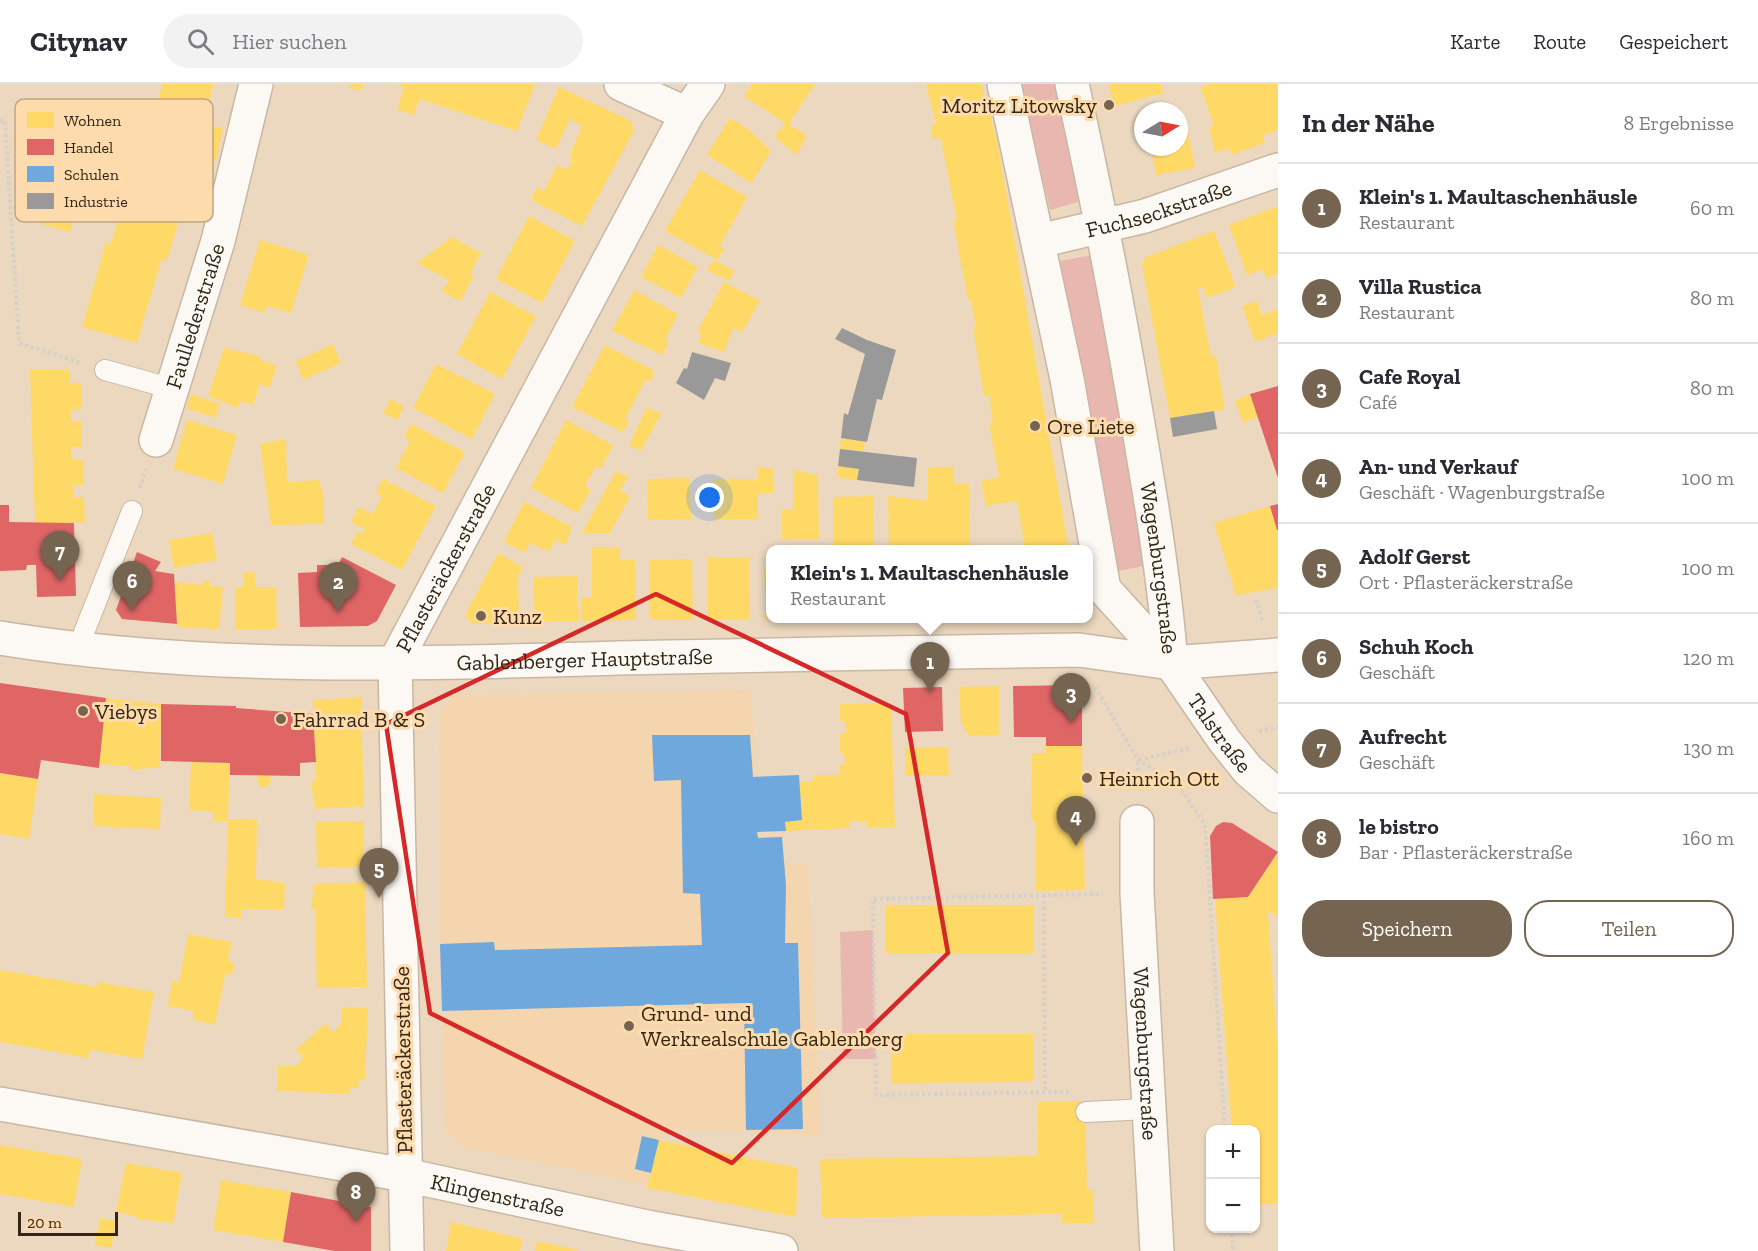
<!DOCTYPE html>
<html lang="de">
<head>
<meta charset="utf-8">
<style>
	:root { --surface:#fff; --page:#f2f2f3; --text:#2b2b33; --muted:#7c7c81; --line:#e1e1e2; --accent:#746450 }
	body { margin:0; font-family:"Zilla Slab",serif; background:var(--page); color:var(--text) }
	.controls { position:absolute; right:18px; bottom:18px; display:grid; overflow:hidden; border-radius:12px; box-shadow:0 2px 4px #0004 }
	.controls button { width:54px; height:54px; display:grid; place-items:center; padding:0; border:0; border-bottom:2px solid var(--line); background:var(--surface); color:var(--text); font:30px sans-serif }
	.compass { position:absolute; left:1134px; top:18px; width:54px; height:54px; border-radius:50%; background:var(--surface); box-shadow:0 2px 4px #0004; rotate:80deg }
	.scale { position:absolute; left:18px; bottom:15px; width:100px; box-sizing:border-box; padding-left:6px; border:3px solid #332614; border-top:0; font-size:16px; line-height:21px; white-space:nowrap; color:#332614; -webkit-text-stroke:4px #fedbad; paint-order:stroke }
	.you { position:absolute; left:710px; top:414px; width:21px; height:21px; margin:-15px; border:4px solid #fff; border-radius:50%; background:#1a73e8; box-shadow:0 0 0 9px #1a73e833 }
	.badge { display:grid; place-items:center; width:39px; height:39px; border-radius:50%; background:var(--accent); color:#fff; font-size:20px; font-weight:700 }
	.pin { position:absolute; translate:-50% -50px; filter:drop-shadow(0 2px 3px #0008) }
	.pin::after { content:''; position:absolute; top:32px; width:21px; height:18px; background:inherit; clip-path:polygon(0 0,100% 0,50% 100%) }
	.popup { position:absolute; left:766px; top:461px; width:327px; height:78px; box-sizing:border-box; display:grid; place-content:center; border-radius:12px; background:var(--surface); filter:drop-shadow(0 2px 4px #0005); font-size:20px; white-space:nowrap; color:var(--muted) }
	.popup b { font-size:22px; color:var(--text) }
	.popup::after { content:''; position:absolute; left:50%; top:100%; margin-left:-12px; border:12px solid transparent; border-top-color:var(--surface) }
	.list { margin:0; padding:0; list-style:none }
	h2 { display:flex; justify-content:space-between; align-items:center; height:78px; margin:0; padding:0 24px; font-size:26px }
	h2 small { font-size:20px; font-weight:400; color:var(--muted) }
	.list li { display:grid; grid-template-columns:39px 1fr auto; gap:18px; align-items:center; box-sizing:border-box; height:90px; padding:0 24px; border-top:2px solid var(--line) }
	.list b { display:block; font-size:22px; white-space:nowrap }
	.list p { margin:0; font-size:20px; white-space:nowrap; color:var(--muted) }
	.list em { font-size:20px; font-style:normal; color:var(--muted) }
	.actions { display:flex; gap:12px; padding:18px 24px }
	.actions a { flex:1; padding:14px 0; border:2px solid var(--accent); border-radius:24px; text-align:center; font-size:21px; color:var(--accent) }
	.actions .main { background:var(--accent); color:#fff }
	.icon { flex:none; width:33px; height:33px; fill:none; stroke:currentColor; stroke-width:2; stroke-linecap:round; stroke-linejoin:round }
	.map { position:relative; flex:none; width:1278px; height:1167px; overflow:hidden }
	header { display:flex; align-items:center; gap:36px; box-sizing:border-box; height:84px; padding:0 30px; background:var(--surface); border-bottom:2px solid var(--line) }
	header strong { font-size:28px }
	nav { display:flex; gap:33px; margin-inline-start:auto; font-size:21px }
	.search { width:420px; height:54px; background:var(--page); display:flex; align-items:center; gap:15px; box-sizing:border-box; padding:0 21px; border-radius:33px; color:var(--muted); font-size:22px }
	main { display:flex }
	aside { flex:1; background:var(--surface) }
	.map>svg:first-child { display:block }
	.built { fill:#f4d5ad }
	.green { fill:#e8b8b0 }
	.homes { fill:#ffd966 }
	.shops { fill:#e06666 }
	.schools { fill:#6fa8dc }
	.industry { fill:#999 }
	.lines { fill:none; stroke-linecap:round; stroke-linejoin:round }
	.lane-casing { stroke:#c7b7a4; stroke-width:22 }
	.street-casing { stroke:#c7b7a4; stroke-width:36 }
	.secondary-casing { stroke:#c7b7a4; stroke-width:36 }
	.path { stroke:#d6d0c8; stroke-width:4; stroke-dasharray:3 3; stroke-linecap:butt }
	.lane { stroke:#fcf9f5; stroke-width:20 }
	.street { stroke:#fcf9f5; stroke-width:33 }
	.secondary { stroke:#fcf9f5; stroke-width:33 }
	.marked { fill:none; stroke:#d62828; stroke-width:4.5; stroke-linejoin:round }
	.poi-dot { fill:#746450; stroke:#fedbad; stroke-width:2 }
	.labels { text-anchor:middle; dominant-baseline:central; stroke-width:6; stroke-linejoin:round; paint-order:stroke }
	.poi-label { font-size:22px; fill:#332614; stroke:#fedbad; text-anchor:start }
	.street-label { font-size:22px; fill:#332614; stroke:#fedbad }
	.key { fill:#fedbad; stroke:#c1a57f; stroke-width:1.5 }
	.key-label { font-size:16px; fill:#332614 }
</style>
</head>
<body>
<header>
<strong>Citynav</strong>
<div class="search"><svg class="icon" aria-label="search" viewBox="0 0 24 24"><circle cx="10" cy="10" r="6"/><path d="M15 15l6 6"/></svg>Hier suchen</div>
<nav><a>Karte</a><a>Route</a><a>Gespeichert</a></nav>
</header>
<main>
<div class="map">
<svg width="1278" height="1167" viewBox="0 0 1278 1167">
	<rect width="100%" height="100%" fill="#ecd8bf"/>
	<!-- built -->
	<path class="built" d="M751,606L762,776L808,780L820,1051L663,1045L647,1101L461,1062L446,1047L440,839L439,630L453,611Z"/>
	<!-- green -->
	<path class="green" d="M1021,0H1054L1082,117L1050,126Z
		M1092,171L1149,481L1118,487L1060,177Z
		M873,846L876,975H843L840,848Z"/>
	<!-- homes -->
	<path class="homes" d="M162,0H213L205,40L223,44L216,77L187,70L190,52L153,44Z
		M350,0H363L362,6L349,4Z
		M397,0H535L517,47L419,15L414,31L397,25L404,3Z
		M752,0H815L789,40L807,52L796,71L775,53L785,39L744,12Z
		M926,0H981L997,56L1068,461L1055,465H1025L1017,417L986,422L981,397L999,393L989,340H993L989,311L984,312L973,244H976L971,216H968L953,136H957L943,66L941,54L933,55L931,42L936,40Z
		M1109,0H1161L1164,9L1114,22Z
		M1209,0H1278V46L1262,52L1265,59L1231,71L1229,64L1215,69L1209,43L1214,41L1200,3Z
		M559,3L631,37L634,47L582,142L531,116L537,103L544,107L557,81L567,86L573,75L569,73L582,42L570,35L556,65L536,56Z
		M1185,32L1195,84L1156,91L1151,63H1179V34Z
		M730,34L751,47L771,67L751,99L707,71Z
		M69,45L99,51L70,148L41,140Z
		M136,74L192,91L167,176L162,174L137,259L82,243L106,158L111,160Z
		M700,86L747,113L720,162L724,165L717,176L665,147Z
		M1278,122V190L1267,194L1263,185L1247,191L1229,141Z
		M529,132L575,157L542,219L496,195Z
		M1214,147L1236,203L1207,214L1203,203L1198,204L1211,273L1216,272L1225,325L1170,334L1142,180L1146,173Z
		M452,153L484,171H480L470,190L474,192L460,217L442,208L449,196L417,179Z
		M260,156L309,171L291,229L267,222L265,229L240,221Z
		M658,161L698,183L681,214L641,193Z
		M714,176L735,187L729,197L707,186Z
		M724,198L760,217L742,248L733,244L724,268L698,259L702,250L697,248Z
		M634,206L678,230L665,256L669,259L662,271L612,247Z
		M490,208L536,232L502,295L457,270Z
		M1257,217L1262,231L1278,225V249L1255,258L1242,222Z
		M333,260L341,279L303,296L296,277Z
		M605,261L655,287L649,299L645,296L635,316L625,335L629,337L623,348L572,323Z
		M224,264L259,272L258,275L277,282L269,304L260,300L253,321L240,317L238,324L208,312Z
		M436,280L495,310L472,355L413,324Z
		M70,285V299H81V325H71V337H82V363H71L72,376H83V401H73V413H84L85,438L35,440L30,286Z
		M191,310L220,320L215,334L186,324Z
		M1250,310L1258,333L1243,339L1235,317Z
		M391,315L404,323L397,336L383,329Z
		M647,323L661,330L641,367L629,361Z
		M187,336L237,351L223,400L173,385Z
		M566,336L613,361L601,385L596,382L585,402L591,405L578,429L531,404Z
		M411,340L465,368L443,409L396,384L410,357L404,353Z
		M841,354L865,358L864,367L840,365Z
		M286,355L287,398L319,396L324,414V440L271,441L260,360Z
		M838,382L859,385L857,396L837,393Z
		M758,383L773,385V409H758V435H714V395H758Z
		M954,383V399L969,400L970,465H930V461L889,463L888,412L928,417V384Z
		M793,386L818,391L819,455L782,456V425H793Z
		M616,387L628,393L620,407L630,412L610,449H582Z
		M690,394L691,435L648,436L647,395Z
		M383,395L436,422L402,486L351,460L358,447L362,450L365,445L351,438L359,423L373,430L382,412L376,408Z
		M873,412L874,462L834,463L833,413Z
		M524,418L572,443L566,461L555,456L549,468L530,459L525,469L504,458Z
		M1270,422L1278,448V504L1236,511L1214,439Z
		M212,449L217,476L174,484L169,456Z
		M592,463H620V476H635L636,536L581,537V513H592Z
		M498,469L523,483L518,493L519,539L472,540L465,531Z
		M708,474H749L750,535L708,536Z
		M692,475L693,536H650L649,476Z
		M764,486H771V535H766Z
		M244,488L255,489V503H276L277,545L235,546V504L244,503Z
		M577,492L579,537L535,538L533,493Z
		M205,495L211,498L210,502L223,503L219,545L177,543L174,498L204,501Z
		M999,602V651L969,652L961,638L959,603Z
		M361,613L364,722L315,725L311,698L316,697L313,616Z
		M106,614L161,620L160,683L131,686V682L99,680Z
		M891,619L895,743H868V738H850V744L786,747L785,738L802,736L799,698H813V691H840V681H845L844,669H840V650H845V637H840V620Z
		M1046,662H1082L1085,806L1036,807L1035,737H1031L1032,669H1046Z
		M948,663L949,691L906,692L905,664Z
		M191,678L230,679L228,735L257,736L256,795L285,799L284,826L241,825V834L225,833L228,737H213L214,728L189,726Z
		M0,689L38,695L29,755L0,750Z
		M257 696a7 7 0 1 1 14 0a7 7 0 1 1-14 0Z
		M94,710L161,714L160,745L93,742Z
		M363,737L364,783L317,784L316,738Z
		M1278,769V833L1268,827L1278,973V1119L1256,1121V1046H1232L1215,815L1248,813Z
		M365,798L367,903L317,904L315,825L311,826L314,800Z
		M885,821H1034V869H885Z
		M188,850L232,858L228,874L235,883L232,889L225,891L215,941L193,936L194,927L168,922L172,897L179,899Z
		M0,886L98,903V898L154,908L142,975L90,966L89,974L0,958Z
		M342,923L368,924L365,996L358,997L359,1004H349L350,1010L277,1007L278,982H297L303,974L296,966L325,940L334,948L341,940Z
		M891,950H1033V998L891,999Z
		M1085,1017L1087,1107L1093,1106L1094,1139H1061V1130L822,1134L820,1075L1038,1072L1037,1018Z
		M659,1056L798,1084L796,1133L647,1104Z
		M0,1061L82,1075L74,1123L0,1110Z
		M126,1079L182,1089L173,1139L137,1135L135,1132L116,1128Z
		M221,1096L291,1108L283,1158L213,1146Z
		M100,1134L116,1137L111,1164L95,1161Z
		M451,1138L523,1155L520,1167H446Z
		M537,1157L578,1166V1167H535Z"/>
	<!-- shops -->
	<path class="shops" d="M1278,302V394L1250,310Z
		M1278,420V446H1277L1270,422Z
		M0,421H9V438L74,439L76,512L37,513L36,481H27L26,486L0,487Z
		M137,468L161,478L155,487L174,490L177,540L122,535L116,526Z
		M342,473L396,501L377,537L368,542L300,543L298,489L317,488V481H338Z
		M0,599L106,614L99,684L41,676L38,695L0,689Z
		M1074,601L1082,608V662H1046V653H1014L1013,602Z
		M942,603L943,647L905,648L903,604Z
		M161,620L236,622V624L313,630L316,678L300,679V692L230,691V679L161,677Z
		M1223,738L1232,739L1278,768L1248,813L1213,815L1210,752L1216,742Z
		M291,1108L371,1123V1167H335L283,1158Z"/>
	<!-- schools -->
	<path class="schools" d="M652,651H750L753,693L799,691L802,736L785,738L786,747L757,748L758,754L782,753L786,801L785,859H798L803,1045L746,1046L744,919L442,927L440,860L494,858L495,866L702,861L700,810L683,809L681,696L654,697Z
		M642,1052L659,1056L651,1089L635,1085Z"/>
	<!-- industry -->
	<path class="industry" d="M842,244L867,256L896,266L882,316L877,315L867,358L841,354L844,329L848,331L865,270L835,255Z
		M692,268L731,279L725,297L715,294L704,316L676,299L684,284L687,285Z
		M1214,327L1217,345L1173,353L1170,334Z
		M840,365L917,374L914,403L857,396L859,385L838,382Z"/>
	<g class="lines">
		<!-- lane casing -->
		<g class="lane-casing">
			<path id="lane" d="M105,286L173,305
				M77,566L132,427
				M1086,1028L1148,1025"/>
		</g>
		<!-- street casing -->
		<g class="street-casing">
			<g id="street">
				<path d="M621,0L687,30"/>
				<path id="s1" d="M1039,157L1145,132L1278,86"/>
				<path id="s2" d="M156,356L218,157L256,0"/>
				<path id="s3" d="M1137,738V809L1157,1167"/>
				<path id="s4" d="M0,1020L405,1091L647,1143L781,1167"/>
				<path id="s5" d="M407,1167L395,578L687,30L708,0"/>
			</g>
		</g>
		<!-- secondary casing -->
		<g class="secondary-casing">
			<g id="secondary">
				<path id="s6" d="M1004,0L1067,295L1104,505L1171,579L1224,656L1248,686L1278,712"/>
				<path id="s7" d="M1072,0C1095,105 1116,211 1134,317C1149,404 1164,490 1171,579"/>
				<path id="s8" d="M0,554C204,587 412,580 618,574C772,570 925,569 1079,566L1171,579L1278,571"/>
			</g>
		</g>
		<!-- path -->
		<path class="path" d="M0,37H5L19,259L81,279
			M140,404L146,385
			M1256,516L1263,539
			M1095,603L1138,676L1178,701L1205,740L1225,1046
			M1259,647L1278,643
			M1138,705V676L1191,664
			M1044,811L1045,1008
			M1069,1008L876,1011L873,815L1103,810
			M1232,1144L1233,1167"/>
		<!-- lane -->
		<use href="#lane" class="lane"/>
		<!-- street -->
		<use href="#street" class="street"/>
		<!-- secondary -->
		<use href="#secondary" class="secondary"/>
	</g>
	<!-- marked area -->
	<path class="marked" d="M656,510L906,630L948,869L732,1079L430,929L386,640Z"/>
	<!-- markers -->
	<g class="poi-dot">
		<circle cx="1109" cy="21" r="6"/>
		<circle cx="1035" cy="342" r="6"/>
		<circle cx="481" cy="532" r="6"/>
		<circle cx="83" cy="627" r="6"/>
		<circle cx="281" cy="635" r="6"/>
		<circle cx="1087" cy="694" r="6"/>
		<circle cx="629" cy="942" r="6"/>
	</g>
	<g class="labels">
		<!-- poi labels -->
		<g class="poi-label">
			<text x="1097" y="21" text-anchor="end">Moritz Litowsky</text>
			<text x="1047" y="342">Ore Liete</text>
			<text x="493" y="532">Kunz</text>
			<text x="95" y="627">Viebys</text>
			<text x="293" y="635">Fahrrad B &amp; S</text>
			<text x="1099" y="694">Heinrich Ott</text>
			<text x="641" y="929">Grund- und<tspan x="641" dy="25">Werkrealschule Gablenberg</tspan></text>
		</g>
		<!-- street labels -->
		<g class="street-label">
			<text stroke="none"><textPath href="#s1" startOffset="124">Fuchseckstraße</textPath></text>
			<text stroke="none"><textPath href="#s2" startOffset="130">Faullederstraße</textPath></text>
			<text stroke="none"><textPath href="#s7" startOffset="492">Wagenburgstraße</textPath></text>
			<text stroke="none"><textPath href="#s5" startOffset="696">Pflasteräckerstraße</textPath></text>
			<text stroke="none"><textPath href="#s8" startOffset="586">Gablenberger Hauptstraße</textPath></text>
			<text stroke="none"><textPath href="#s6" startOffset="700">Talstraße</textPath></text>
			<text stroke="none"><textPath href="#s3" startOffset="232">Wagenburgstraße</textPath></text>
			<text transform="translate(403 976) rotate(-91)">Pflasteräckerstraße</text>
			<text stroke="none"><textPath href="#s4" startOffset="506">Klingenstraße</textPath></text>
		</g>
	</g>
	<!-- legend -->
	<rect x="15" y="15" width="198" height="123" rx="9" class="key"/>
	<rect x="27" y="28" width="27" height="16" fill="#ffd966"/>
	<rect x="27" y="55" width="27" height="16" fill="#e06666"/>
	<rect x="27" y="82" width="27" height="16" fill="#6fa8dc"/>
	<rect x="27" y="109" width="27" height="16" fill="#999"/>
	<g class="key-label">
		<text x="64" y="42">Wohnen</text>
		<text x="64" y="69">Handel</text>
		<text x="64" y="96">Schulen</text>
		<text x="64" y="123">Industrie</text>
	</g>
</svg>
<div class="controls">
<button>+</button>
<button>−</button>
</div>
<svg class="compass" viewBox="-18 -18 36 36"><path d="M0-13l5 13h-10z" fill="#e53935"/><path d="M0 13l5-13h-10z" fill="#7c7c81"/></svg>
<div class="scale">20 m</div>
<div class="you"></div>
<div class="pin badge" style="left:930px;top:608px">1</div>
<div class="popup"><b>Klein's 1. Maultaschenhäusle</b>Restaurant</div>
<div class="pin badge" style="left:338px;top:528px">2</div>
<div class="pin badge" style="left:1071px;top:639px">3</div>
<div class="pin badge" style="left:1076px;top:762px">4</div>
<div class="pin badge" style="left:379px;top:814px">5</div>
<div class="pin badge" style="left:132px;top:527px">6</div>
<div class="pin badge" style="left:60px;top:497px">7</div>
<div class="pin badge" style="left:356px;top:1138px">8</div>
</div>
<aside>
<h2>In der Nähe<small>8 Ergebnisse</small></h2>
<ul class="list">
<li><span class="badge">1</span><div><b>Klein's 1. Maultaschenhäusle</b><p>Restaurant</p></div><em>60 m</em></li>
<li><span class="badge">2</span><div><b>Villa Rustica</b><p>Restaurant</p></div><em>80 m</em></li>
<li><span class="badge">3</span><div><b>Cafe Royal</b><p>Café</p></div><em>80 m</em></li>
<li><span class="badge">4</span><div><b>An- und Verkauf</b><p>Geschäft · Wagenburgstraße</p></div><em>100 m</em></li>
<li><span class="badge">5</span><div><b>Adolf Gerst</b><p>Ort · Pflasteräckerstraße</p></div><em>100 m</em></li>
<li><span class="badge">6</span><div><b>Schuh Koch</b><p>Geschäft</p></div><em>120 m</em></li>
<li><span class="badge">7</span><div><b>Aufrecht</b><p>Geschäft</p></div><em>130 m</em></li>
<li><span class="badge">8</span><div><b>le bistro</b><p>Bar · Pflasteräckerstraße</p></div><em>160 m</em></li>
</ul>
<div class="actions"><a class="main">Speichern</a><a>Teilen</a></div>
</aside>
</main>
</body>
</html>
